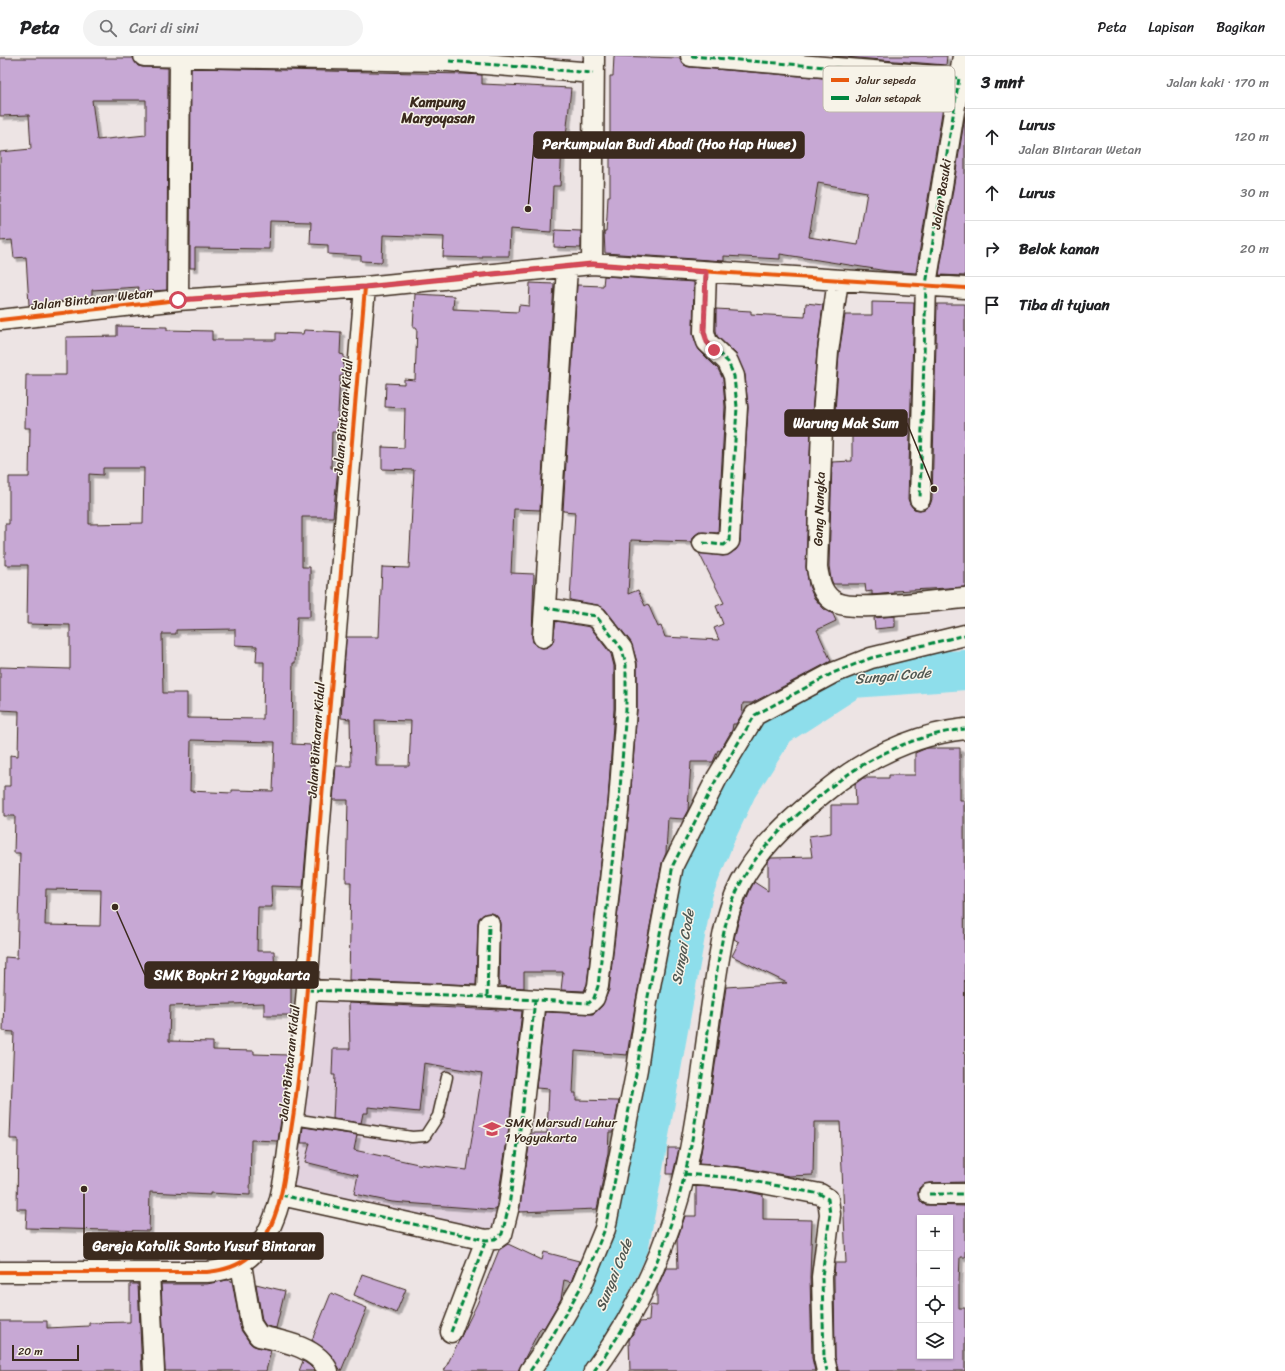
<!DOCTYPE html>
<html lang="id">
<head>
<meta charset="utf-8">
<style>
	:root { --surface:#fff; --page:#f2f2f2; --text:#202124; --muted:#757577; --line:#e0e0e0 }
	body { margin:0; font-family:Sriracha,sans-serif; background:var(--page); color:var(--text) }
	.controls { position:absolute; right:12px; bottom:12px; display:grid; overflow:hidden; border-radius:0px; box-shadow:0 1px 3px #0004 }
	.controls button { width:36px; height:36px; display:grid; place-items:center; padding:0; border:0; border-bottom:1px solid var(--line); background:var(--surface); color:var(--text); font:20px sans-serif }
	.scale { position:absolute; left:12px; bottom:10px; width:67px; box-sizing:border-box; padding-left:4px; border:2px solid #3b2a1e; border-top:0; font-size:11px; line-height:14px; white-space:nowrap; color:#3b2a1e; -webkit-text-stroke:3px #f7f3e8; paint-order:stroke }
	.stop { position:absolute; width:12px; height:12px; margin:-9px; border:3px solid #d1495b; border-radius:50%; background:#fff }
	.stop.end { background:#d1495b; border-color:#fff; box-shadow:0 1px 4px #0008 }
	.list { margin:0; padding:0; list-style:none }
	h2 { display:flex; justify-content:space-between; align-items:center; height:52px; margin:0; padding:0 16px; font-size:17px }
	h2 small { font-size:13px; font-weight:400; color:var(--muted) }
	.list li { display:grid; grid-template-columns:26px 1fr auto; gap:12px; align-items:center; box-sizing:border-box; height:56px; padding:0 16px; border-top:1px solid var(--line) }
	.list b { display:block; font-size:15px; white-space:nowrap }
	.list p { margin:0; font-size:13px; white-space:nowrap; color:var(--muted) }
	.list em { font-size:13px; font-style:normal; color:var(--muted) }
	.icon { flex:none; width:22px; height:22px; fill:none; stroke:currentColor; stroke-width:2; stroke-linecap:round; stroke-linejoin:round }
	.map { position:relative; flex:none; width:965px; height:1315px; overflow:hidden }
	header { display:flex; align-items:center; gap:24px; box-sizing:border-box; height:56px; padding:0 20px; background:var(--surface); border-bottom:1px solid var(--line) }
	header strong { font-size:19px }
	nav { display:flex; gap:22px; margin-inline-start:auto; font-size:14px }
	.search { width:280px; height:36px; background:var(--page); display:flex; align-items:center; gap:10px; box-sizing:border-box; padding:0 14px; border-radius:22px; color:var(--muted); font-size:15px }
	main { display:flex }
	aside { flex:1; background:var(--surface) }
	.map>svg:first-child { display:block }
	.built { fill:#e2d2df }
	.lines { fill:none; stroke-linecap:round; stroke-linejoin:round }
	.river { stroke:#8edeeb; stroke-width:40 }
	.building { fill:#c7a8d4; stroke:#3b2a1e; fill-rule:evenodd; filter:url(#shadow) }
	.lane-casing { stroke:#3b2a1e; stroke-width:13 }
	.street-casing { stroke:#3b2a1e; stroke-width:23 }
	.lane { stroke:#f7f3e8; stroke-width:10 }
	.street { stroke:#f7f3e8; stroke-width:20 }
	.quiet { stroke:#00873e; stroke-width:3; stroke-dasharray:6 3; stroke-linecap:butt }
	.cycleway-casing { stroke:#f7f3e8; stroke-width:6 }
	.cycleway { stroke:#e8590c; stroke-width:4 }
	.route { stroke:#d1495b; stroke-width:5 }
	.labels { text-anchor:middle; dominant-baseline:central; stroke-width:3; stroke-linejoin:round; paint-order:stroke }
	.street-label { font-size:13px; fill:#3b2a1e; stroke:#f7f3e8 }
	.poi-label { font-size:13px; fill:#3b2a1e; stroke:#f7f3e8; text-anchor:start }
	.neighbourhood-label { font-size:14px; font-weight:bold; fill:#3b2a1e; stroke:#f7f3e8 }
	.water-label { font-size:14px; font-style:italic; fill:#505751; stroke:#f7f3e8 }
	.key { fill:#f7f3e8; stroke:#bfb7ab; stroke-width:1 }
	.key-label { font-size:11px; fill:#3b2a1e }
	.leader { fill:none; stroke:#3b2a1e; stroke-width:1.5 }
	.callout-dot { fill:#3b2a1e; stroke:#f7f3e8; stroke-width:1.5 }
	.callout { fill:#3b2a1e; stroke:#3b2a1e; stroke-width:1.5 }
	.callout-label { font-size:14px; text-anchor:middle; font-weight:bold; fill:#fff }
</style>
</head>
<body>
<header>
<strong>Peta</strong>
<div class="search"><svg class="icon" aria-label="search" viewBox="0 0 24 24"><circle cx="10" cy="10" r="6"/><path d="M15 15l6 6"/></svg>Cari di sini</div>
<nav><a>Peta</a><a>Lapisan</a><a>Bagikan</a></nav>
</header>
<main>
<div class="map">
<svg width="965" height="1315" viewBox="0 0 965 1315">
	<defs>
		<filter id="shadow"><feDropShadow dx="3.5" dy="3.5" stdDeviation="0" flood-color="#0004"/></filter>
	</defs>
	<rect width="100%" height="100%" fill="#ede4e4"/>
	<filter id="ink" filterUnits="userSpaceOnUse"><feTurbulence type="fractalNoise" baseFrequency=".025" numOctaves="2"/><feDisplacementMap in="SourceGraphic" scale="8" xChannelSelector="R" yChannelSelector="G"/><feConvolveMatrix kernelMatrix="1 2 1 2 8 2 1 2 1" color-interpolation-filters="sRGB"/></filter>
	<g filter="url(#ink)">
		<!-- built -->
		<path class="built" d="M309,936L531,947L498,1176L294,1134Z"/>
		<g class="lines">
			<!-- river -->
			<path class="river" d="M565,1315L593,1268L629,1189L693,835L716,777L737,732L776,671L852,622L965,614"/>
		</g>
		<!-- building -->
		<path class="building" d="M614,0L680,2L684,9L690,11L946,32L916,217L887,215L780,198V203L724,200V205L605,197L604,176H606L607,161L608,140H610V20H613ZM818,127L867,136L858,189L809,181Z
			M832,0H947L946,9Z
			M0,2H133L138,10L143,11L168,12L167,234L138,236L139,231L92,234V242L29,249L26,201L14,202L12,184L0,185V96L31,93L29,59L0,60ZM92,44H146V79L97,84Z
			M191,12L464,18L482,19V28L571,32L565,90L562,89L560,130H553L551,176L510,173L509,200H483V202L443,201L444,181L383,179L382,206L361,205V200L328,198V189L310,188L311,166L270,165L269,193L195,192V212H190Z
			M965,60V220L939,219Z
			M555,174L581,175V192L554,191Z
			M604,220L694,226L693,279L699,294L718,313L723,323L725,351L718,477L699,476L694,480L692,486L631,484L628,538L638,534L645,550L648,548L658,571L661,570L665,581L719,584L714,572L723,568L716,550L724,547L699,497L723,500L736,494L740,486L748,352L745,319L736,298L717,280L716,274V253L751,255V258L805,261L806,247L823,249L817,295L811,371L806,511L809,530L814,542L824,553L833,558L836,565L817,574L831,605L752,647H743L742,658L736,668H733L732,674L720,695L718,694L713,706H691L688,754L683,763L668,762L666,797L662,807L636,944L627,999L575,995L573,1037H576V1044L619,1045L613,1076H609L608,1097L597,1153L519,1156L531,1077H547L549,1033L536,1032L545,956L593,958L602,950L609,934L630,747L637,654V606L631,586L605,553L598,549L570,544L575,456L563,455L577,229L603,230Z
			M530,227L554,228L540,454L514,453L511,517L534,518L532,580L533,586L536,590L543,592L552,588L556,565L590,571L611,598L614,610V653L608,745L587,928L584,935L561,934L563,916H524V932L499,930L500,868L495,858L489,857L479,862L478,867L476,929L349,924L351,826H346L348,744H333L336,710H351L350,663L341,662L346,581H379L382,511L409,512L414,414L382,413V391L404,392L405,352L385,351L386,327L404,328V323L415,324L417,272H413L415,238L454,240L453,253L518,256L519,249L529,250ZM375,664L411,665L409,710H376Z
			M872,246L914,247L908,443L910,448L914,453L920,454L930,449L932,443L937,248H965V531L894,535V537L872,539V535L866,536L865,528H833L831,523L829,510L832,406L852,405V371L834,370L839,297L845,259H872Z
			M117,270L167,271V274L212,275V284H276V277L303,278L304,274L341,276L340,298L344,299L343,320H340L337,376H332L331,412H338L333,461H302V511H310V561H297L295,607H293L292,688L311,689L310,710H313L303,831L271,830L272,851H258L257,895H274L275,924H291V959H264V947L170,950L169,985L213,986V994L254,995V998L288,999L287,1020L278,1085L251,1084L250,1139L210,1137V1139L150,1136L149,1175L26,1172L27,1153H17L18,1083H10L14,976L3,975L5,901L17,902L20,797H14L15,760H4V730H10V699L18,700L19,655L0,654V611L70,613V569L27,568L28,509H5V468H9V421H29L30,372H25L26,319H66V281L117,280ZM103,412H144L143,467L89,468V418L103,419ZM235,573V589L257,590L256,606H264L263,663L187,662V637H163L162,578H176V574ZM191,684L275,686L273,735L232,734V737L190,735ZM46,833L101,834L100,870L45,869Z
			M895,560V571L875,573L874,562Z
			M927,692H960V744H964L965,1126L929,1127L919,1132L918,1138L923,1148L929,1149L965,1150V1201H960L959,1226V1252H965V1315H838L835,1301L834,1222L835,1207H846L840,1066H814L813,1119L789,1120L739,1111L699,1108L710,1045L726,931L787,927L732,900L739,886L734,883L740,859L750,834L754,826L768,835V806L771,802L812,801L809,780L831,777V749H856L855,728L863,722H889V719H915V697ZM920,1162H950V1300H920Z
			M349,947L522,955L509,1072L496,1154L392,1146L354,1138L358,1119L305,1106L310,1087H301L303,1071L357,1079L354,1094L418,1108L467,1114L482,1017L424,1007L419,1056L368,1051V1057H363L361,1067L333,1063L335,1019H332L333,993H350Z
			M668,1092H679L673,1118H667Z
			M696,1130L735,1133L763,1139V1163L812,1164L810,1221L812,1302L815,1315H630L629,1284L640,1266L649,1265L650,1249L657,1250V1232L666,1212H678L677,1184L685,1160H696Z
			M508,1188L542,1204L544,1196L579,1205L571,1226L564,1224L561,1243L544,1272L541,1271L518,1315H444L477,1248L499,1194Z
			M362,1218L406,1233L396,1257L354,1239Z
			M227,1224L232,1225L241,1274L250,1287L257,1291L271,1294L266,1315H165L161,1228H207Z
			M130,1228H138L142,1315H0V1265H47V1272L89,1270V1267L130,1266Z
			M256,1228L285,1235L276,1272L266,1270L262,1264Z
			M331,1237L367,1252L341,1315L331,1299L312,1284Z
			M303,1305L309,1309L315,1315H299Z"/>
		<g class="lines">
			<!-- lane casing -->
			<g class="lane-casing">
				<path id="lane" d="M293,1063L412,1081L425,1080L438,1060L447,1021"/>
			</g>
			<!-- street casing -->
			<g class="street-casing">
				<path id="street" d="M144,0L449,5L593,17
					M691,0L959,22
					M592,208L594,0
					M838,224L828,296L822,372L817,511C819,525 822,540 837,547C858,556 938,544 965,542
					M178,244L180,1
					M0,264L178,244L365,231L592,208L965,232
					M920,443L926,229L963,0
					M703,487L724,489L729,485L737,351L734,320L728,306L707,286L704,276L706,216
					M543,581L567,212
					M307,934L448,939L589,947L594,942L598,930L619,746L626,653V609L622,593L596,560L545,552
					M487,941L489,868
					M685,1118L737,1122L820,1138L828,1143L830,1158L822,1221L824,1302L827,1315
					M929,1138H965
					M281,1139L486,1184L495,1183L502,1178L509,1150L520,1073L535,944
					M241,1208L251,1268L259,1280C282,1285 318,1291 328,1315
					M0,1216H207C243,1213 261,1196 274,1162C284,1136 286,1108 290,1081C303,1001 308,920 314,839C330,636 347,433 365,231
					M149,1216L154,1315
					M451,1276L486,1184
					M530,1315L543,1296L581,1231L605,1173L637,1013L647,946L673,809L717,722L755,659L833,617L871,602L965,579
					M594,1315C640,1253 669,1188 686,1113C700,1051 705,989 715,927C721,889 726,849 747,816C766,785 794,761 822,738C863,704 911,679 965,673"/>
			</g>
			<!-- lane -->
			<use href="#lane" class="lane"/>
			<!-- street -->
			<use href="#street" class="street"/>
			<!-- quiet -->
			<path class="quiet" d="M691,0L959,22L926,229L920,443
				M449,5L593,17
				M703,487L724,489L729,485L737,351L734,320L728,306L707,286L704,276L706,216
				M307,934L448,939L589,947L594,942L598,930L619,746L626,653V609L622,593L596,560L545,552
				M487,941L489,868
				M685,1118L737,1122L820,1138L828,1143L830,1158L822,1221L824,1302L827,1315
				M929,1138H965
				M281,1139L486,1184L495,1183L502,1178L509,1150L520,1073L535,944
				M451,1276L486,1184
				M530,1315L543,1296L581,1231L605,1173L637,1013L647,946L673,809L717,722L755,659L833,617L871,602L965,579
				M594,1315C640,1253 669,1188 686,1113C700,1051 705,989 715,927C721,889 726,849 747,816C766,785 794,761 822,738C863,704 911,679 965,673"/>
			<!-- cycleway casing -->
			<g class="cycleway-casing">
				<path id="cycleway" d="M0,264L178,244L365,231L592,208L965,232
					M0,1216H207C243,1213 261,1196 274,1162C284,1136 286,1108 290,1081C303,1001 308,920 314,839C330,636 347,433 365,231"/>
			</g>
			<!-- cycleway -->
			<use href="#cycleway" class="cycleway"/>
		</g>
	</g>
	<g class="lines" filter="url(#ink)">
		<!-- route -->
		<path class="route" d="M178,244L365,231L592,208L706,216L704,276L707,286L714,294"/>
	</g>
	<!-- icons -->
	<defs>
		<g id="school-bare" transform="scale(1.38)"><path d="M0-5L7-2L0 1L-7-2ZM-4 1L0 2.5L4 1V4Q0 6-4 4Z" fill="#d1495b" stroke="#f7f3e8" stroke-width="2.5" paint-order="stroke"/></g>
	</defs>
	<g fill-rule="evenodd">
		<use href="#school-bare" x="492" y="1073"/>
	</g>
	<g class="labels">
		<!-- street labels -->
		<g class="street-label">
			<text transform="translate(941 138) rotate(-81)">Jalan Basuki</text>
			<text transform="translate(92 243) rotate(-6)">Jalan Bintaran Wetan</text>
			<text transform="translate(343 361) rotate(-85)">Jalan Bintaran Kidul</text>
			<text transform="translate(819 453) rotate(-88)">Gang Nangka</text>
			<text transform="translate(316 684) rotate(-86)">Jalan Bintaran Kidul</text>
			<text transform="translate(289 1007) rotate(-84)">Jalan Bintaran Kidul</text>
		</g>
		<!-- poi labels -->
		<g class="poi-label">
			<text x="505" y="1066">SMK Marsudi Luhur<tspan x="505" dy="15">1 Yogyakarta</tspan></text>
		</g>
		<!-- neighbourhood labels -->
		<g class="neighbourhood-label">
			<text x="438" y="46">Kampung<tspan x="438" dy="16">Margoyasan</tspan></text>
		</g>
		<!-- water labels -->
		<g class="water-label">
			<text transform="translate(893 620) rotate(-5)">Sungai Code</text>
			<text transform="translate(683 891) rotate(-80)">Sungai Code</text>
			<text transform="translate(614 1219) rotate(-68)">Sungai Code</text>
		</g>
	</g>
	<!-- legend -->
	<rect x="823" y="10" width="132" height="46" rx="6" class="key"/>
	<rect x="831" y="22" width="18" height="4" fill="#e8590c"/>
	<rect x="831" y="40" width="18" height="4" fill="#00873e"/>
	<g class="key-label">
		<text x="856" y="28">Jalur sepeda</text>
		<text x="856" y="46">Jalan setapak</text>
	</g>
	<!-- callouts -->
	<path class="leader" d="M528 153L534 89M934 433L907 367M115 851L145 919M84 1133L84 1190"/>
	<g class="callout-dot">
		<circle cx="528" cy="153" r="4"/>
		<circle cx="934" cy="433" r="4"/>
		<circle cx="115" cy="851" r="4"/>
		<circle cx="84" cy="1133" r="4"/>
	</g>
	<g class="callout">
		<rect x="534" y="76" width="270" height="26" rx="4"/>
		<rect x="785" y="354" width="122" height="26" rx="4"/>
		<rect x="145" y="906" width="173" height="26" rx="4"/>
		<rect x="84" y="1177" width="239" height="26" rx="4"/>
	</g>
	<g class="callout-label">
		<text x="669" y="93">Perkumpulan Budi Abadi (Hoo Hap Hwee)</text>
		<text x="846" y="372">Warung Mak Sum</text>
		<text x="232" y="924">SMK Bopkri 2 Yogyakarta</text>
		<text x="204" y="1195">Gereja Katolik Santo Yusuf Bintaran</text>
	</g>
</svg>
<div class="controls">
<button>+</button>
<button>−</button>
<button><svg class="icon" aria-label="locate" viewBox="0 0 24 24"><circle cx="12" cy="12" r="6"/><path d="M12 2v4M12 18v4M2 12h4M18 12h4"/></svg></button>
<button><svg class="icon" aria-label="layers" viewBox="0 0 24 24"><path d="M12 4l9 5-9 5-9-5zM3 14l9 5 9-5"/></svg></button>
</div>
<div class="scale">20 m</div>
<div class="stop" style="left:178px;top:244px"></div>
<div class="stop end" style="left:714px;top:294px"></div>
</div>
<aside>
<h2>3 mnt<small>Jalan kaki · 170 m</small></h2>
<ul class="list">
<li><svg class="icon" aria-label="ahead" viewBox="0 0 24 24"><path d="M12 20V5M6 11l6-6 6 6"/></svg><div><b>Lurus</b><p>Jalan Bintaran Wetan</p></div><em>120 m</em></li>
<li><svg class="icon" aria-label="ahead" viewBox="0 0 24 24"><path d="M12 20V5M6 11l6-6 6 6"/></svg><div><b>Lurus</b></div><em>30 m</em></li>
<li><svg class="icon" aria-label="right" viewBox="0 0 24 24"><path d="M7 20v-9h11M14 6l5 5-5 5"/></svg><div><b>Belok kanan</b></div><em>20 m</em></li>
<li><svg class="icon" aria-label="arrive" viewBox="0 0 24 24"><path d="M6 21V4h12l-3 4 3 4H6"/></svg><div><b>Tiba di tujuan</b></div></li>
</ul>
</aside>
</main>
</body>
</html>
